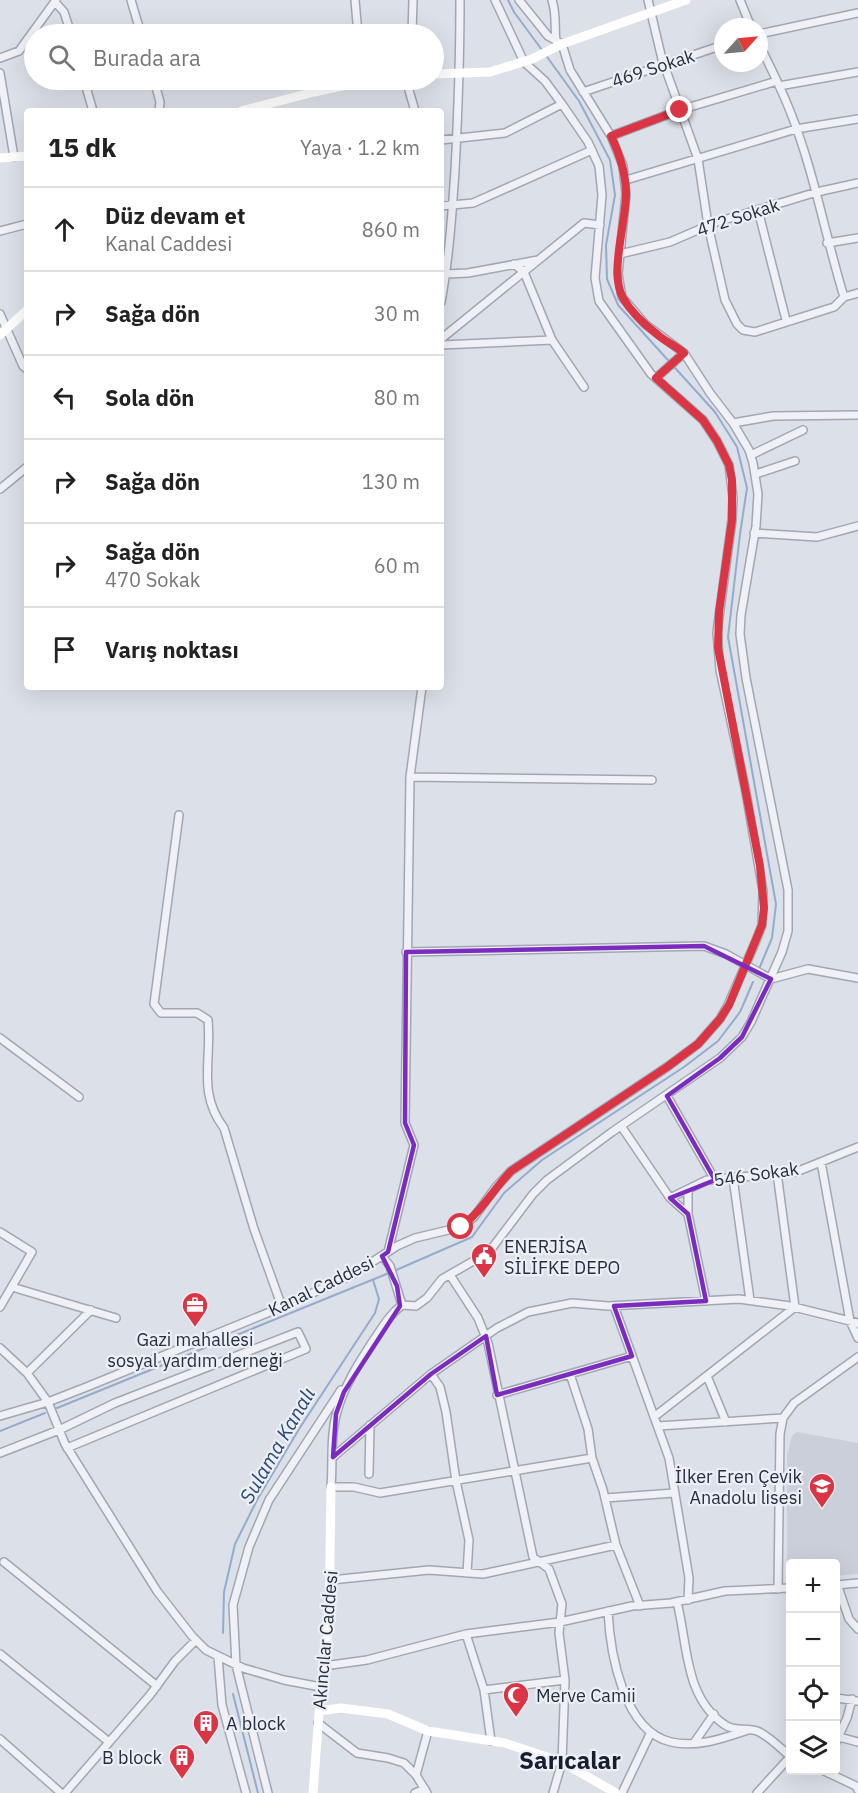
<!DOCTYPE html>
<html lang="tr">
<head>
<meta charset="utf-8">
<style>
	:root { --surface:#fff; --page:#f6f6f6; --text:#222; --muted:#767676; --line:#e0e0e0 }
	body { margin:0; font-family:"IBM Plex Sans",sans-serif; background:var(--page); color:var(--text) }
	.controls { position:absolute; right:18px; bottom:18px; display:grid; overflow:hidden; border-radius:6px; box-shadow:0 6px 24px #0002 }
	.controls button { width:54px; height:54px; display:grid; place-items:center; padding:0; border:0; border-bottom:2px solid var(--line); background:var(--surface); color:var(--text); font:30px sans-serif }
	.compass { position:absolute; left:714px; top:18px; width:54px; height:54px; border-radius:50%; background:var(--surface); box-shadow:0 6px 24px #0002; rotate:63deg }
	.stop { position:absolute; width:18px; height:18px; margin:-14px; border:4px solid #d93544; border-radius:50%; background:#fff }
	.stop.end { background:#d93544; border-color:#fff; box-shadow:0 2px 6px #0008 }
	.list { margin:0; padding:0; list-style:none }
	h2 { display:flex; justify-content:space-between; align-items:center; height:78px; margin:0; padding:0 24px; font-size:26px }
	h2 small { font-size:20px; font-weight:400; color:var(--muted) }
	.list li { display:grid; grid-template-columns:39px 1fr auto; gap:18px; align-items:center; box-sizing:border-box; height:84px; padding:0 24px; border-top:2px solid var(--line) }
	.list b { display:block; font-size:22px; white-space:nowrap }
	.list p { margin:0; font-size:20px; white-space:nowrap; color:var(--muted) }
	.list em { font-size:20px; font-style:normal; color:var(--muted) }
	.icon { flex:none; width:33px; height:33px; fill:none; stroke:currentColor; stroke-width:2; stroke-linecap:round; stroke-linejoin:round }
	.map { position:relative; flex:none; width:858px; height:1793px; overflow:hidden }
	.search { position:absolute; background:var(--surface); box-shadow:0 6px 24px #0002; left:24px; top:24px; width:420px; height:66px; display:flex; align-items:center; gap:15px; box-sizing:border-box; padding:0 21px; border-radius:33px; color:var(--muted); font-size:22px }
	.panel { position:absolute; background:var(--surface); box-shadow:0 6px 24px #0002; left:24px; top:108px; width:420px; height:582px; border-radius:6px }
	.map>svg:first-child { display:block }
	.built { fill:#cacfda }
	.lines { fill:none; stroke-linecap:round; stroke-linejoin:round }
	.stream { stroke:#94accb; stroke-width:2 }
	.street-casing { stroke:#a1a7b2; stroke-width:10 }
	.street { stroke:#eff1f6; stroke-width:7 }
	.secondary { stroke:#fff; stroke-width:9 }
	.route { stroke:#d93544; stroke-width:8 }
	.marked { fill:none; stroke:#7b2cbf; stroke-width:4.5; stroke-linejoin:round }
	.labels { text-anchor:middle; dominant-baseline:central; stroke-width:4.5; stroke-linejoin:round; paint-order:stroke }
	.street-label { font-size:18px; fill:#252d3f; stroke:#eceff5 }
	.poi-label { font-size:18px; fill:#252d3f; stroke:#eceff5; text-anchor:start }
	.water-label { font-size:20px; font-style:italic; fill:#2c4976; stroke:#eceff5 }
	.district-label { font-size:24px; font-weight:bold; fill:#171e30; stroke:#eceff5 }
</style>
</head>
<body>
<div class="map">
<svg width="858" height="1793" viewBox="0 0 858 1793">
	<rect width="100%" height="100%" fill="#dce0e8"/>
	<!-- built -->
	<path class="built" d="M797,1432L858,1443V1574L836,1576V1564H790V1578L787,1576V1455L792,1436Z"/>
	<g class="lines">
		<!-- stream -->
		<path class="stream" d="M508,0L514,12L542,50
			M545,54L579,101L610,160L615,195L606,245L607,279L618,305L715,412L737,447L747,488L740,534L728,637L776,904L772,938L759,969
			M394,1271L472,1237L504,1193L542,1160L684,1067L718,1041L740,1012L753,982
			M57,1408L389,1273
			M0,1431L45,1413
			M223,1633L224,1592L235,1544L257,1500L299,1429L375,1313L379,1299L373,1280
			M233,1694L258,1793"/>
		<!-- street casing -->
		<g class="street-casing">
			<path id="street" d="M131,0L141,34
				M355,0L358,34
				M552,0C557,16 554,24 556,41
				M648,0L662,59L698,159L708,225L725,300L737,324L743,330L755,332L834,307L844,297L858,293
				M740,0L751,27
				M55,2L64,12L71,34
				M412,34L413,0
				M759,34L858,13
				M759,44C770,66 781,88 790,111C814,171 825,235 844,297
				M0,58L19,51L56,0
				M0,73L14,157
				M84,80L93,111
				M154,80L160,102L159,111
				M406,80L415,111
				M779,86L858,72
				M583,92L723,45
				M611,136L680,110L777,81
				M441,140L505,133L562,104
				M626,180L796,129L858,119
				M441,206L473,203L592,150
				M758,210L786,320
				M0,231L27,224
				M827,243L858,238
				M620,254L670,242L714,223L817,192L858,183
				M514,264L524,272L552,340L584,387
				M446,274L468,273L538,260
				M441,302C449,258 452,215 455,170C458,113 460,57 460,0
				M0,314L23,366L27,369
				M441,339L584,223L600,225
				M441,345L552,340
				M656,378L684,353
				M733,423L773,416L858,415
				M751,455L803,430
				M756,474L795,461
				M0,489L27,467
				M754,533L817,537L858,526
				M410,777L652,780
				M179,815L154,1004L161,1013H197L208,1020C212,1060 197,1093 224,1128L254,1229L282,1307
				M406,952L704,946L726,954L771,979L808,969L858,978
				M0,1038L79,1097
				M667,1096L715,1180
				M621,1126L670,1198L707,1180L796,1172L858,1147
				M821,1162L850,1321L858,1338
				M733,1178L750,1300
				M688,1190V1214L706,1301
				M670,1198L688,1214
				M0,1232L32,1252L0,1307
				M388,1252L414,1145L405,1123L410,777L422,687
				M382,1256L390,1266L402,1305L416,1306L427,1298L442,1279L489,1252L533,1194L547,1180L612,1132L720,1058L742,1037L751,1022L782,952L788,931V890L746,678L740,634L741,615L756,526L758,494L753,463L749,450L733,423L710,393L684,353L645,324L622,297L618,274L626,194L623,166L611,136L570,70L562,44L548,36L519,0
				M450,1275L478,1318L488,1343L533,1557L549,1569L562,1604L559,1633L565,1680L562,1762L553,1793
				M12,1287L116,1318
				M402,1305C389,1315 382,1328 373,1341C358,1364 344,1386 337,1412C330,1435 333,1463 331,1487H354L380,1493L592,1458
				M614,1306L669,1458L689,1578L688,1600
				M0,1348L27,1373L48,1402L65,1444L157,1591L192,1636L206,1650L243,1668L284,1680L321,1687
				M27,1373L91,1310
				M431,1374L440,1387L446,1412L456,1481L469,1540L467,1573
				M570,1374L588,1429L592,1458L603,1490L616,1545L640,1606
				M707,1376L726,1422
				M497,1395L632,1356
				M0,1416L48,1402L89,1386L282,1307L352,1275L397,1246L415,1238L461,1227L474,1217L496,1187L511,1171L667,1067L698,1044L720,1019L728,1005L755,943L762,925L763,891L745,787L720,670L717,632L732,520L733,498L729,465L717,441L703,420L651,374L599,301L595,278L602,195L599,166L588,142L562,104L545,81L524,62L495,0
				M654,1417L795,1307L777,1173
				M658,1426L783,1418
				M0,1453L59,1430L115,1403L298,1332L306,1349L67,1448
				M333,1457L431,1374L497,1328L528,1312L572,1303L608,1306L739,1299L790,1306L858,1323
				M369,1474L370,1425
				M605,1498L674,1493
				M4,1562L157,1686
				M331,1580L429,1570L483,1574L616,1545
				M837,1584L849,1619L858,1629
				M836,1585L858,1583
				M778,1589L780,1434L783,1418L794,1403L858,1357
				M677,1602C688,1645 684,1697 725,1725C733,1731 747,1728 757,1731C768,1735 781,1749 790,1756
				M608,1611C610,1652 623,1731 671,1742C697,1748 724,1738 748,1730
				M466,1634L484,1690L491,1741
				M0,1654L109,1742
				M218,1657L222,1705L246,1793
				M324,1666L367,1660L466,1634L560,1622L632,1606L671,1603L725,1591L790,1588
				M484,1690L565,1680
				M836,1698L858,1701
				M318,1723L357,1753L388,1758L404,1763L416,1775L427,1793
				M839,1737L858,1742
				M0,1739L61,1793
				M836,1742L847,1718L852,1699
				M694,1743L714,1714
				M822,1770L856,1786L858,1790
				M416,1775L428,1731
				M65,1793L150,1695L175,1661L196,1640
				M268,1793L236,1665L233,1605L249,1547L269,1500L341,1390
				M415,1793L425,1789
				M622,1793L651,1732
				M757,1793L790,1757"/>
		</g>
		<!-- street -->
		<use href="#street" class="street"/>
		<!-- secondary -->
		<path class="secondary" d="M434,74L490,72L532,59L562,44L686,0
			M241,111L314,92L370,80
			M0,158L27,156
			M0,335L27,310
			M319,1711L341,1708L388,1714L428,1731L505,1743L562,1762L616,1793
			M313,1793L321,1687L329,1624L331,1487"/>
	</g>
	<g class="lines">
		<!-- route -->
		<path class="route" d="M461,1227C481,1212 494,1189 511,1171L667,1067L698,1044L720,1019L729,1005L762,925L764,908L760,866L718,648L719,612L732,520V480L729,465L717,441L703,420L656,378L684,353C676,346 666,342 658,335C645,325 631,312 623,298C609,273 626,223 626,194C626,173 620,155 611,136L680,110"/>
	</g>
	<!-- marked area -->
	<path class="marked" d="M704,946L771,979L742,1037L720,1058L667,1096L715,1180L670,1198L688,1214L706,1301L614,1306L632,1356L497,1395L486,1336L431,1374L333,1457L336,1414L344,1392L400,1306L397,1286L382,1256L388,1252L414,1145L405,1123L406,952Z"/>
	<!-- icons -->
	<defs>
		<g id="civic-pin" transform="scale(1.35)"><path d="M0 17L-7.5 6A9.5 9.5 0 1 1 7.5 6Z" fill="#d93544" stroke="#eceff5"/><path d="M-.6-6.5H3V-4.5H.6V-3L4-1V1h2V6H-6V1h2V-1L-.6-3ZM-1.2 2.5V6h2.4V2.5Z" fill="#fff"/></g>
		<g id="office-pin" transform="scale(1.35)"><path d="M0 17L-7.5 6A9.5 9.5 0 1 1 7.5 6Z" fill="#d93544" stroke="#eceff5"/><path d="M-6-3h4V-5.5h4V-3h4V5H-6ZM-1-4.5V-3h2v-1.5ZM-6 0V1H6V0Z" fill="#fff"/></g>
		<g id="school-pin" transform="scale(1.35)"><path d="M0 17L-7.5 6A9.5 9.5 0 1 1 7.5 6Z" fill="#d93544" stroke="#eceff5"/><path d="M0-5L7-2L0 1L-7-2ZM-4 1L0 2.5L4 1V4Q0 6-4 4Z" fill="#fff"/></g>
		<g id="mosque-pin" transform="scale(1.35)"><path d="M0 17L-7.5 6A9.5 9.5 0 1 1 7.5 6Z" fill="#d93544" stroke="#eceff5"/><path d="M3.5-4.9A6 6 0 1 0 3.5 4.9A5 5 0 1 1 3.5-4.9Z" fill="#fff"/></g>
		<g id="building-pin" transform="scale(1.35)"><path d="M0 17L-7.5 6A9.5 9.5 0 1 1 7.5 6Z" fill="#d93544" stroke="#eceff5"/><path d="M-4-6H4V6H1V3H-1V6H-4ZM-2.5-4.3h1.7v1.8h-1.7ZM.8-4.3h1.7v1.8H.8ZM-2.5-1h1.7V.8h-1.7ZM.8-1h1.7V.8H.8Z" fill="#fff"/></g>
	</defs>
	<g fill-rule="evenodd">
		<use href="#civic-pin" x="484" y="1256"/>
		<use href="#office-pin" x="195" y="1305"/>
		<use href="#school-pin" x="822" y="1486"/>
		<use href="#mosque-pin" x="516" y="1695"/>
		<use href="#building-pin" x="206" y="1723"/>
		<use href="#building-pin" x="182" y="1757"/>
	</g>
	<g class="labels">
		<!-- street labels -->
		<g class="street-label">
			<text transform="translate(653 68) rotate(-18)">469 Sokak</text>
			<text transform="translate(738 217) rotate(-18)">472 Sokak</text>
			<text transform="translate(756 1174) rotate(-8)">546 Sokak</text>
			<text transform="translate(321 1286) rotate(-26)">Kanal Caddesi</text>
			<text transform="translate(325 1640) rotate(-85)">Akıncılar Caddesi</text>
		</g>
		<!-- poi labels -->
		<g class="poi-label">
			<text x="504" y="1246">ENERJİSA<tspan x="504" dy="21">SİLİFKE DEPO</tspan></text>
			<text x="195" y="1339" text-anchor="middle">Gazi mahallesi<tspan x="195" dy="21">sosyal yardım derneği</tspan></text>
			<text x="802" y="1476" text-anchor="end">İlker Eren Çevik<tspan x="802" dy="21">Anadolu lisesi</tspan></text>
			<text x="536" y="1695">Merve Camii</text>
			<text x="226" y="1723">A block</text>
			<text x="162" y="1757" text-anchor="end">B block</text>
		</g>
		<!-- water labels -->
		<g class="water-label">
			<text transform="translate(277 1445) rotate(-60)">Sulama Kanalı</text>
		</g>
		<!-- district labels -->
		<g class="district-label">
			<text x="570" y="1760">Sarıcalar</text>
		</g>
	</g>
</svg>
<div class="controls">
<button>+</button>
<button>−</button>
<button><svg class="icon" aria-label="locate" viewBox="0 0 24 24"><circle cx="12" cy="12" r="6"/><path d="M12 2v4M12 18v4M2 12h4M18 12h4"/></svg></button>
<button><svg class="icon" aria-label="layers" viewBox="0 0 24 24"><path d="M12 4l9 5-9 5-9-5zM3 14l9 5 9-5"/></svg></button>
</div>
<svg class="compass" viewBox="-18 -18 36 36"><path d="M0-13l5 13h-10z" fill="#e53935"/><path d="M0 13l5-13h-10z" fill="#767676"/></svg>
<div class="stop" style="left:461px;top:1227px"></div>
<div class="stop end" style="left:680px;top:110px"></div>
<div class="search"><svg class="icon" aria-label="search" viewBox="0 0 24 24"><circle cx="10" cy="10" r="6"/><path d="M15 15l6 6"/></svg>Burada ara</div>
<section class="panel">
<h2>15 dk<small>Yaya · 1.2 km</small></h2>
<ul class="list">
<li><svg class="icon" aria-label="ahead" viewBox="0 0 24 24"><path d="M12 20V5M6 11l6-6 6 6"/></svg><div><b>Düz devam et</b><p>Kanal Caddesi</p></div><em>860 m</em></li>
<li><svg class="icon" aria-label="right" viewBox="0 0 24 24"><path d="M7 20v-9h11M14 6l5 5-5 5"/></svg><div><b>Sağa dön</b></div><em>30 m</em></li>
<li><svg class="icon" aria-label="left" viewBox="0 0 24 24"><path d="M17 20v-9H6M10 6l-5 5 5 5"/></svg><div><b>Sola dön</b></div><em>80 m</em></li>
<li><svg class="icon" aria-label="right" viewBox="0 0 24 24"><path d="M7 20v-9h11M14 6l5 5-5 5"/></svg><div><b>Sağa dön</b></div><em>130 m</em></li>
<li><svg class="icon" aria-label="right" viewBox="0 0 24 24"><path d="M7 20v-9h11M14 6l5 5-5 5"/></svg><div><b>Sağa dön</b><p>470 Sokak</p></div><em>60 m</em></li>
<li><svg class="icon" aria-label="arrive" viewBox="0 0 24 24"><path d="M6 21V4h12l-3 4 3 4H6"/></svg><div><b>Varış noktası</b></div></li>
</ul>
</section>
</div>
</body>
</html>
